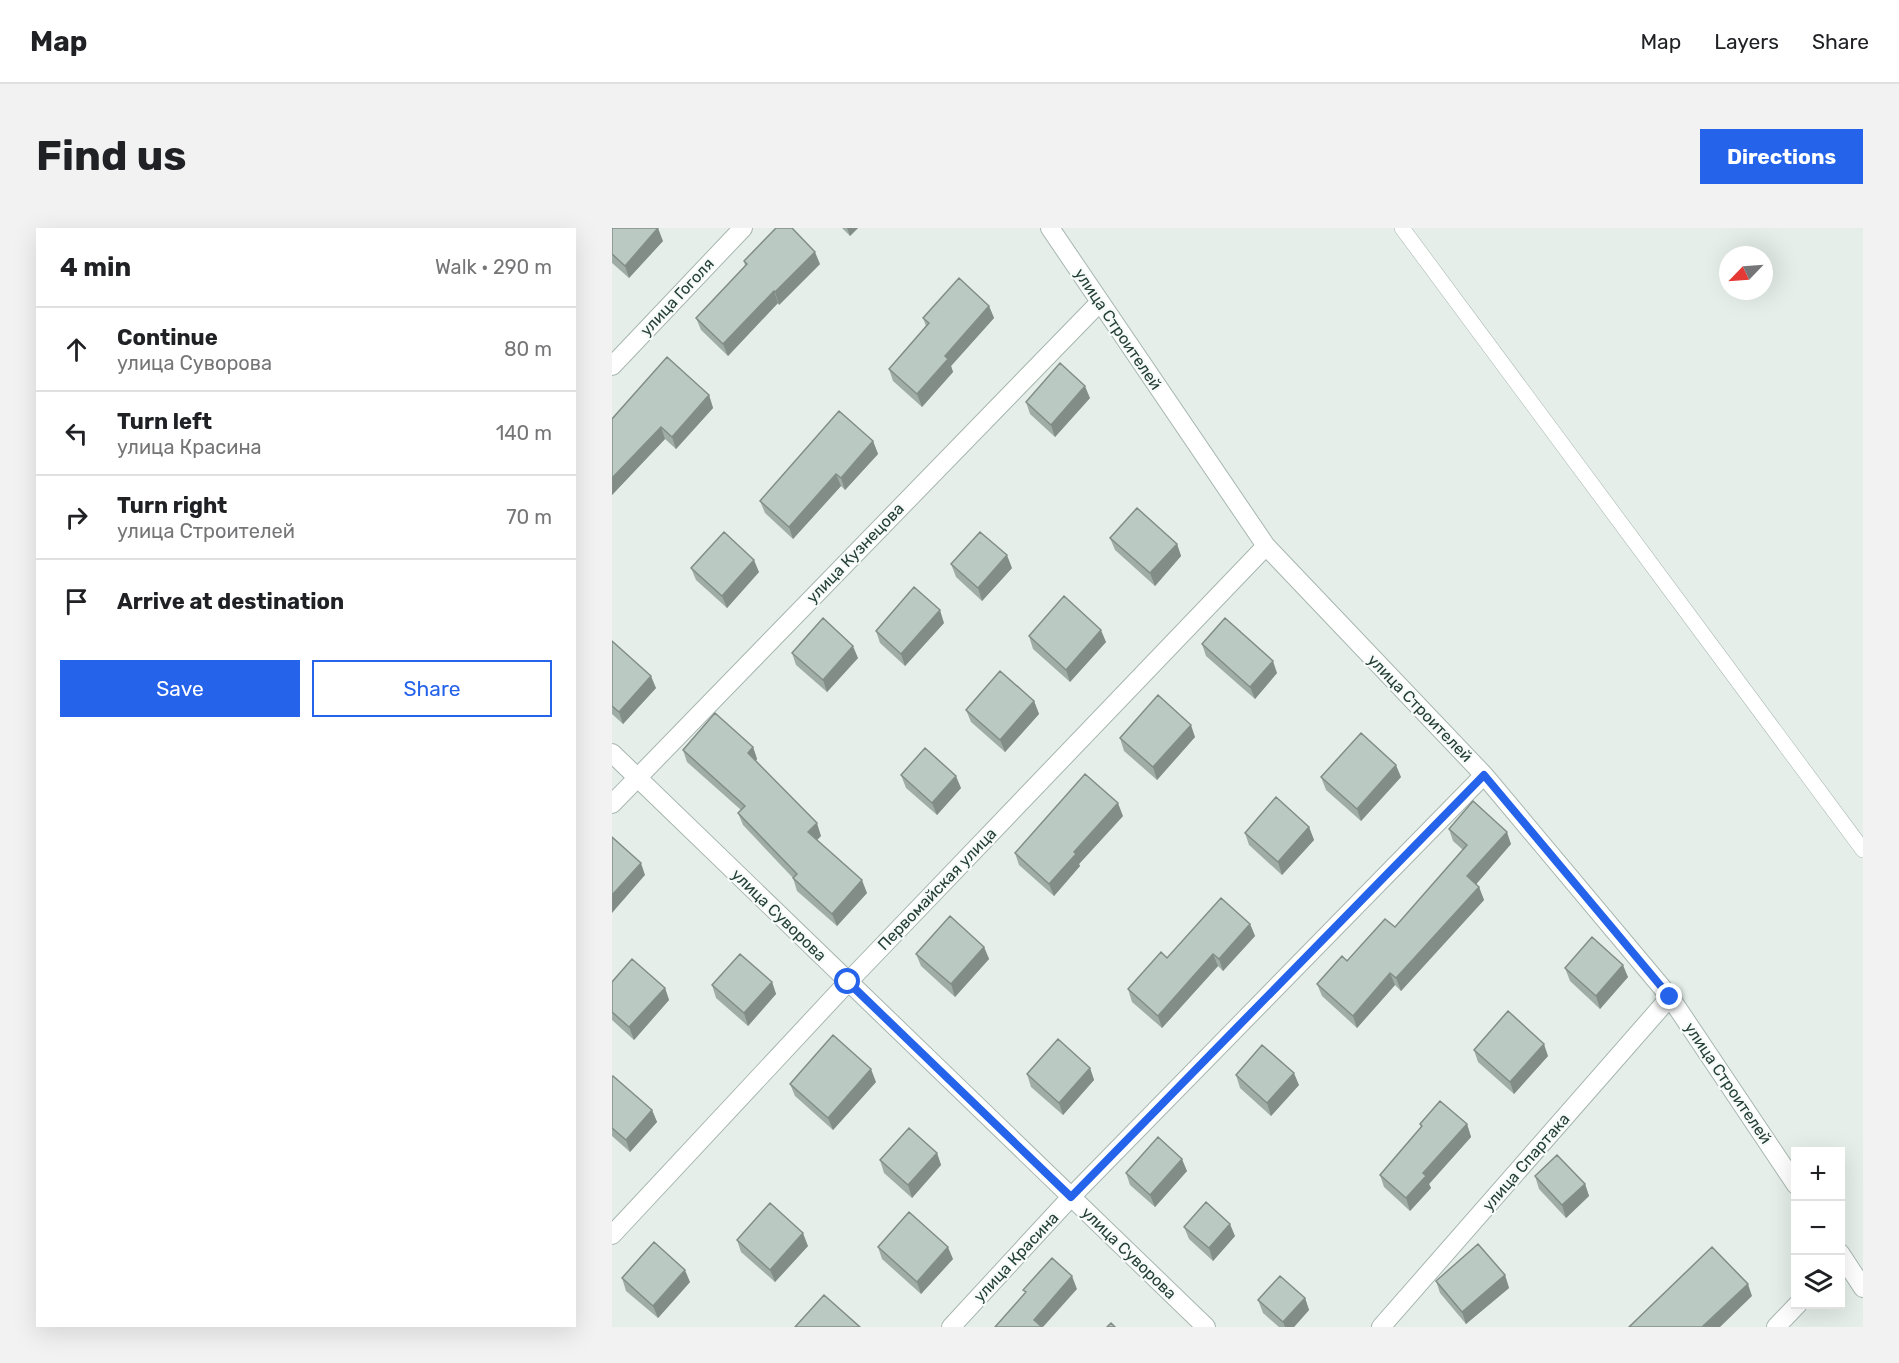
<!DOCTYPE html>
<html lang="en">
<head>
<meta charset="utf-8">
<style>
	:root { --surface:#fff; --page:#f2f2f2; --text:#202124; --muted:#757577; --line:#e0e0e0; --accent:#2563eb }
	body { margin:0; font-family:Rubik,sans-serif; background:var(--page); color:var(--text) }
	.controls { position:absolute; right:18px; bottom:18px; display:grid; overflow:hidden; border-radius:0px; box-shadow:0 6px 24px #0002 }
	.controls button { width:54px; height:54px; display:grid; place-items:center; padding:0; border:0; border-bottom:2px solid var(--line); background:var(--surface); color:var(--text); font:30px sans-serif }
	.compass { position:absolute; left:1107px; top:18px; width:54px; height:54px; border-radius:50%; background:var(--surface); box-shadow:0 6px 24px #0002; rotate:245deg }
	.stop { position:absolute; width:18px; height:18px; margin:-14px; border:4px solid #2563eb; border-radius:50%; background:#fff }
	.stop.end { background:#2563eb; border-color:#fff; box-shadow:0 2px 6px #0008 }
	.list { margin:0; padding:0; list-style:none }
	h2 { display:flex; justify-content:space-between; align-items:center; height:78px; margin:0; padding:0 24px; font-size:26px }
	h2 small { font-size:20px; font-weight:400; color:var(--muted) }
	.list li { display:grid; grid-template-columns:39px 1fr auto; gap:18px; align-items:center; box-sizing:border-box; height:84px; padding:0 24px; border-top:2px solid var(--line) }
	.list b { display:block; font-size:22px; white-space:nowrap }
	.list p { margin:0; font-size:20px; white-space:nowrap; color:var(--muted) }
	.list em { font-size:20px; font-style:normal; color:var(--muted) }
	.actions { display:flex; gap:12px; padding:18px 24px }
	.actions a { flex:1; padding:14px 0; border:2px solid var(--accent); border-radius:0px; text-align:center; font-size:21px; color:var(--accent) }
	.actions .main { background:var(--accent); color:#fff }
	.icon { flex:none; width:33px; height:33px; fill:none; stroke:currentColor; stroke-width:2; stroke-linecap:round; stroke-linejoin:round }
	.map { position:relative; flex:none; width:1251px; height:1099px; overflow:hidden; border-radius:0px }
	header { display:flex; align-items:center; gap:36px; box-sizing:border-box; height:84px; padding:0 30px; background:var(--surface); border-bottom:2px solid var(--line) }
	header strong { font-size:28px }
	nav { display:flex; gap:33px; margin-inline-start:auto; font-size:21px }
	.intro { display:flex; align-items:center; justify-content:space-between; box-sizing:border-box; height:144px; padding:0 36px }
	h1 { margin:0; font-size:42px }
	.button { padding:15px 27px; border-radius:0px; background:var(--accent); color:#fff; font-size:21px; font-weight:700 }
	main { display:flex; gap:36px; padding:0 36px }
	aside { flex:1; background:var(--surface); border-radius:0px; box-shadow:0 6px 24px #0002 }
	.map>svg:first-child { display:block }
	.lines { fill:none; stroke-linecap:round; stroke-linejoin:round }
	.lane-casing { stroke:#a7b6b0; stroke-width:16 }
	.street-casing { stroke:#a7b6b0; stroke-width:20 }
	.lane { stroke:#fff; stroke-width:15 }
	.street { stroke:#fff; stroke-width:18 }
	.wall { fill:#a0ada7 }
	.shaded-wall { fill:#828d88 }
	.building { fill:#bac9c2; stroke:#828d88; stroke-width:1.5 }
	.route { stroke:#2563eb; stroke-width:8 }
	.labels { text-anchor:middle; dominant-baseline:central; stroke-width:4.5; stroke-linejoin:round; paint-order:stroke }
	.street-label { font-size:16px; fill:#243f37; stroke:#f6faf8 }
</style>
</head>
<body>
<header>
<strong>Map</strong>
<nav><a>Map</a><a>Layers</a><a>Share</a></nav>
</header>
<div class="intro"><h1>Find us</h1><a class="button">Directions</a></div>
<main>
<aside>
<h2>4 min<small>Walk · 290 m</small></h2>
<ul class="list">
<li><svg class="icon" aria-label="ahead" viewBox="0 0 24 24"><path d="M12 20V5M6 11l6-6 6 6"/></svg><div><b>Continue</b><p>улица Суворова</p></div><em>80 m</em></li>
<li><svg class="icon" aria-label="left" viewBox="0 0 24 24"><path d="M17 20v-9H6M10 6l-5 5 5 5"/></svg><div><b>Turn left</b><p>улица Красина</p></div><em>140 m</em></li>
<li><svg class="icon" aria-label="right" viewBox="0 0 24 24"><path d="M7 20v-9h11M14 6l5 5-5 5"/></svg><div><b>Turn right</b><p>улица Строителей</p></div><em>70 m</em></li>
<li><svg class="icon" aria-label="arrive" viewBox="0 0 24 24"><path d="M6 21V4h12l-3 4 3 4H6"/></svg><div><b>Arrive at destination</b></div></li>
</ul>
<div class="actions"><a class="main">Save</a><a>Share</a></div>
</aside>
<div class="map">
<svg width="1251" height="1099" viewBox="0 0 1251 1099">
	<rect width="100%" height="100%" fill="#e5eee9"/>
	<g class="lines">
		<!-- lane casing -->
		<g class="lane-casing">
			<path id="lane" d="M790,0L1251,622"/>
		</g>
		<!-- street casing -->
		<g class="street-casing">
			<path id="street" d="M438,0L654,318L872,547L1058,769L1184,957
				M0,138L131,0
				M0,525L594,1099
				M0,576L487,75
				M0,1007L236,754L654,318
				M1228,1025L1251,1060
				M339,1099L459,969L872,547
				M769,1099L1058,769
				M1164,1099L1186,1076"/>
		</g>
		<!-- lane -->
		<use href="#lane" class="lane"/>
		<!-- street -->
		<use href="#street" class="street"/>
	</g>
	<!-- wall -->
	<path class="wall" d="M0,0L51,13L17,50L0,35Z
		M230,0H246L238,8Z
		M132,33L208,36L167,77L166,75L116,128L89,102L84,90L133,38Z
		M377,78L382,90L339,138L341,144L310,179L281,153L277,141L314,98L311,90Z
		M97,167L101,180L64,221L53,211L0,267V191Z
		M478,170L443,209L418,186L414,174Z
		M261,213L266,226L233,262L229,258L181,311L153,285L148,273Z
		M498,310L565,316L569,328L543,358L503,322Z
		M339,336L400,340L370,373L344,349Z
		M79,340L147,344L115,380L84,352Z
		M332,395L293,438L268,415L264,403Z
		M417,408L494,414L458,454L421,421Z
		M0,413L44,460L11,496L0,486Z
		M590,416L665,445L643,471L594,428Z
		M180,425L246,430L215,464L184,437Z
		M422,473L427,486L393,524L359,494L354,482Z
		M583,509L545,552L512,523L508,510Z
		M141,519L145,531L144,533L209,608L205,612L255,665L225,698L185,663L181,650L131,597L126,585L129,582L75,534L71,522Z
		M289,547L349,560L325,587L294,560Z
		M709,549H789L749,593L714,562Z
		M511,588L467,636L468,638L442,668L407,637L403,625Z
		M697,599L702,612L670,647L637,617L633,605Z
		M837,601L899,616L864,656L867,659L872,672L789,763L783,757L745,800L710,768L705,756L783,699L851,622L841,613Z
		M638,696L643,708L611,743L606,738L550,800L520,774L516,761L555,730Z
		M372,719L377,731L343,769L309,738L304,726Z
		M953,740L1016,749L988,781L958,753Z
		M0,754L53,760L57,772L22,812L0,792Z
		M160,754L164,766L136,798L104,770L100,757Z
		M862,822L936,828L902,866L866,834Z
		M478,840L482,852L451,887L419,859L415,846Z
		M624,847L687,857L659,888L628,860Z
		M0,849L40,882L45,894L18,924L0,908Z
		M264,854L221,902L183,868L178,856Z
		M808,896H855L859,909L817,956L819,960L798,983L772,959L768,947L809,900Z
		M325,925L329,937L300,970L272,945L268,932Z
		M575,943L543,979L518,957L514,945Z
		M923,948L973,956L977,968L954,990L927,961Z
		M572,999L623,1008L601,1033L577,1011Z
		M125,1012L196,1018L163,1054L129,1024Z
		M266,1019L341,1031L309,1066L270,1031Z
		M893,1047L897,1060L854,1096L828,1065L824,1053Z
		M10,1050L78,1054L46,1090L14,1063Z
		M693,1070L697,1082L682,1099H667L651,1085L646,1072Z"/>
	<!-- shaded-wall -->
	<path class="shaded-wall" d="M46,0L51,13L17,50L13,38Z
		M235,0H246L238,8Z
		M203,24L208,36L167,77L163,64Z
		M162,63L166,75L116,128L111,116Z
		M377,78L382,90L339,138L341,144L310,179L305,166L333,128Z
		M473,158L478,170L443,209L439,197Z
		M97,167L101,180L64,221L60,209Z
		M49,199L53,211L0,267V250Z
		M261,213L266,226L233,262L229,250Z
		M224,246L229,258L181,311L177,299Z
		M565,316L569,328L543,358L538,345Z
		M395,327L400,340L370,373L366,360Z
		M142,332L147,344L115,380L110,368Z
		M328,382L332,395L293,438L289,426Z
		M489,402L494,414L458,454L454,442Z
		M241,418L246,430L215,464L211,452Z
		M661,433L665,445L643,471L638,459Z
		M39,448L44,460L11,496L7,484Z
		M422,473L427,486L393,524L388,512Z
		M579,497L583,509L545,552L541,539Z
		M141,519L145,531L140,537L136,525Z
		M784,537L789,549L749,593L745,581Z
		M344,548L349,560L325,587L320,575Z
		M506,575L511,588L467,636L468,638L442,668L437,656L462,624Z
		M205,595L209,608L201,616L196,604Z
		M697,599L702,612L670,647L666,634Z
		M895,604L899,616L860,661L855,648Z
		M29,635L33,647L0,685V667Z
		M250,652L255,665L225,698L220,686Z
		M867,659L872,672L789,763L784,750Z
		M638,696L643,708L611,743L607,731Z
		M372,719L377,731L343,769L339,756Z
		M601,726L606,738L550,800L546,788Z
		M1011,737L1016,749L988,781L984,768Z
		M778,745L783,757L745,800L741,788Z
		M160,754L164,766L136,798L132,785Z
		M53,760L57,772L22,812L17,799Z
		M932,816L936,828L902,866L898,854Z
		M478,840L482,852L451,887L447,875Z
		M259,841L264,854L221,902L216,890Z
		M682,845L687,857L659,888L655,875Z
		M40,882L45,894L18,924L14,912Z
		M855,896L859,909L817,956L819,960L798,983L794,970L811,945Z
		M325,925L329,937L300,970L296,957Z
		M570,931L575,943L543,979L538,967Z
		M973,956L977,968L954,990L950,977Z
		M618,996L623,1008L601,1033L597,1020Z
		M191,1005L196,1018L163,1054L158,1042Z
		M336,1019L341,1031L309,1066L305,1054Z
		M73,1042L78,1054L46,1090L41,1078Z
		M893,1047L897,1060L854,1096L850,1084Z
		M460,1048L465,1061L431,1099L422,1092Z
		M1136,1056L1140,1068L1108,1099H1090Z
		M693,1070L697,1082L682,1099H673L671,1094Z"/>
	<!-- building -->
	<path class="building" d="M0,0H46L13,38L0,26Z
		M164,0H180L203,24L163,64L162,63L111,116L84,90L135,36L132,33Z
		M347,50L377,78L333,128L336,131L305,166L277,141L317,95L311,90Z
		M55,129L97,167L60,209L49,199L0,250V191Z
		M448,135L473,158L439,197L414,174Z
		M227,183L261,213L229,250L224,246L177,299L148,273Z
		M525,280L565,316L538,345L498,310Z
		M112,304L142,332L110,368L79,340Z
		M368,304L395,327L366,360L339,336Z
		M302,359L328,382L289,426L264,403Z
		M452,368L489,402L454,442L417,408Z
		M211,390L241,418L211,452L180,425Z
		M613,390L661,433L638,459L590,416Z
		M0,413L39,448L7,484L0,478Z
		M388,443L422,473L388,512L354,482Z
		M546,467L579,497L541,539L508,510Z
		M103,485L141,519L136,525L205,595L196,604L250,652L220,686L181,650L185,646L126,585L133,578L71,522Z
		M749,505L784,537L745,581L709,549Z
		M313,520L344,548L320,575L289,547Z
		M473,546L506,575L462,624L464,626L437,656L403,625Z
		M664,569L697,599L666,634L633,605Z
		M861,573L895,604L855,648L867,659L784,750L778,745L741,788L705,756L730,728L735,733L773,691L783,699L855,617L837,601Z
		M0,609L29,635L0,667Z
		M609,670L638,696L607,731L601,726L546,788L516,761L549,724L555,730Z
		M338,688L372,719L339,756L304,726Z
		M980,709L1011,737L984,768L953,740Z
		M128,726L160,754L132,785L100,757Z
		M20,731L53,760L17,799L0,784V754Z
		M896,783L932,816L898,854L862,822Z
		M221,807L259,841L216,890L178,856Z
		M446,811L478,840L447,875L415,846Z
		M650,817L682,845L655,875L624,847Z
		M1,848L40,882L14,912L0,900V849Z
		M828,873L855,896L811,945L814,948L794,970L768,947L810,898L808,896Z
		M297,900L325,925L296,957L268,932Z
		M546,909L570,931L538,967L514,945Z
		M945,927L973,956L950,977L923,948Z
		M594,974L618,996L597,1020L572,999Z
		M158,975L191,1005L158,1042L125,1012Z
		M297,984L336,1019L305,1054L266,1019Z
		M42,1014L73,1042L41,1078L10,1050Z
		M866,1016L893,1047L850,1084L824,1053Z
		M1100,1019L1136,1056L1090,1099H1017Z
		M440,1030L460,1048L422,1092L430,1099H383L414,1064L411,1062Z
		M668,1048L693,1070L671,1094L646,1072Z
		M212,1067L248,1099H183Z
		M499,1095L503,1099H495Z"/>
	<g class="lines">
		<!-- route -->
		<path class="route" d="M236,754L459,969L872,547L1058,769"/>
	</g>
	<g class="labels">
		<!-- street labels -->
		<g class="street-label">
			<text transform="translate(65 69) rotate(-47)">улица Гоголя</text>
			<text transform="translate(506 101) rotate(56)">улица Строителей</text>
			<text transform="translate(243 325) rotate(-46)">улица Кузнецова</text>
			<text transform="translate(808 480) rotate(46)">улица Строителей</text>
			<text transform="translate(325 661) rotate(-46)">Первомайская улица</text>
			<text transform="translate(167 687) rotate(44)">улица Суворова</text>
			<text transform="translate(1116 855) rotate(56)">улица Строителей</text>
			<text transform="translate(914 934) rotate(-49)">улица Спартака</text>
			<text transform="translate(517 1025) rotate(44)">улица Суворова</text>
			<text transform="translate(404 1029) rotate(-47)">улица Красина</text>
		</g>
	</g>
</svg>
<div class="controls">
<button>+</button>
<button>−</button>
<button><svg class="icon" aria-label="layers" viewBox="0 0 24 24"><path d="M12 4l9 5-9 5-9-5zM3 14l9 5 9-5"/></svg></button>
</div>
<svg class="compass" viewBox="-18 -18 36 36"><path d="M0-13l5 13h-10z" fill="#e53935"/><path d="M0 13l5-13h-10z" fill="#757577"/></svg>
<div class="stop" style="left:236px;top:754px"></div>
<div class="stop end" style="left:1058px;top:769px"></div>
</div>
</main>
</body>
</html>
